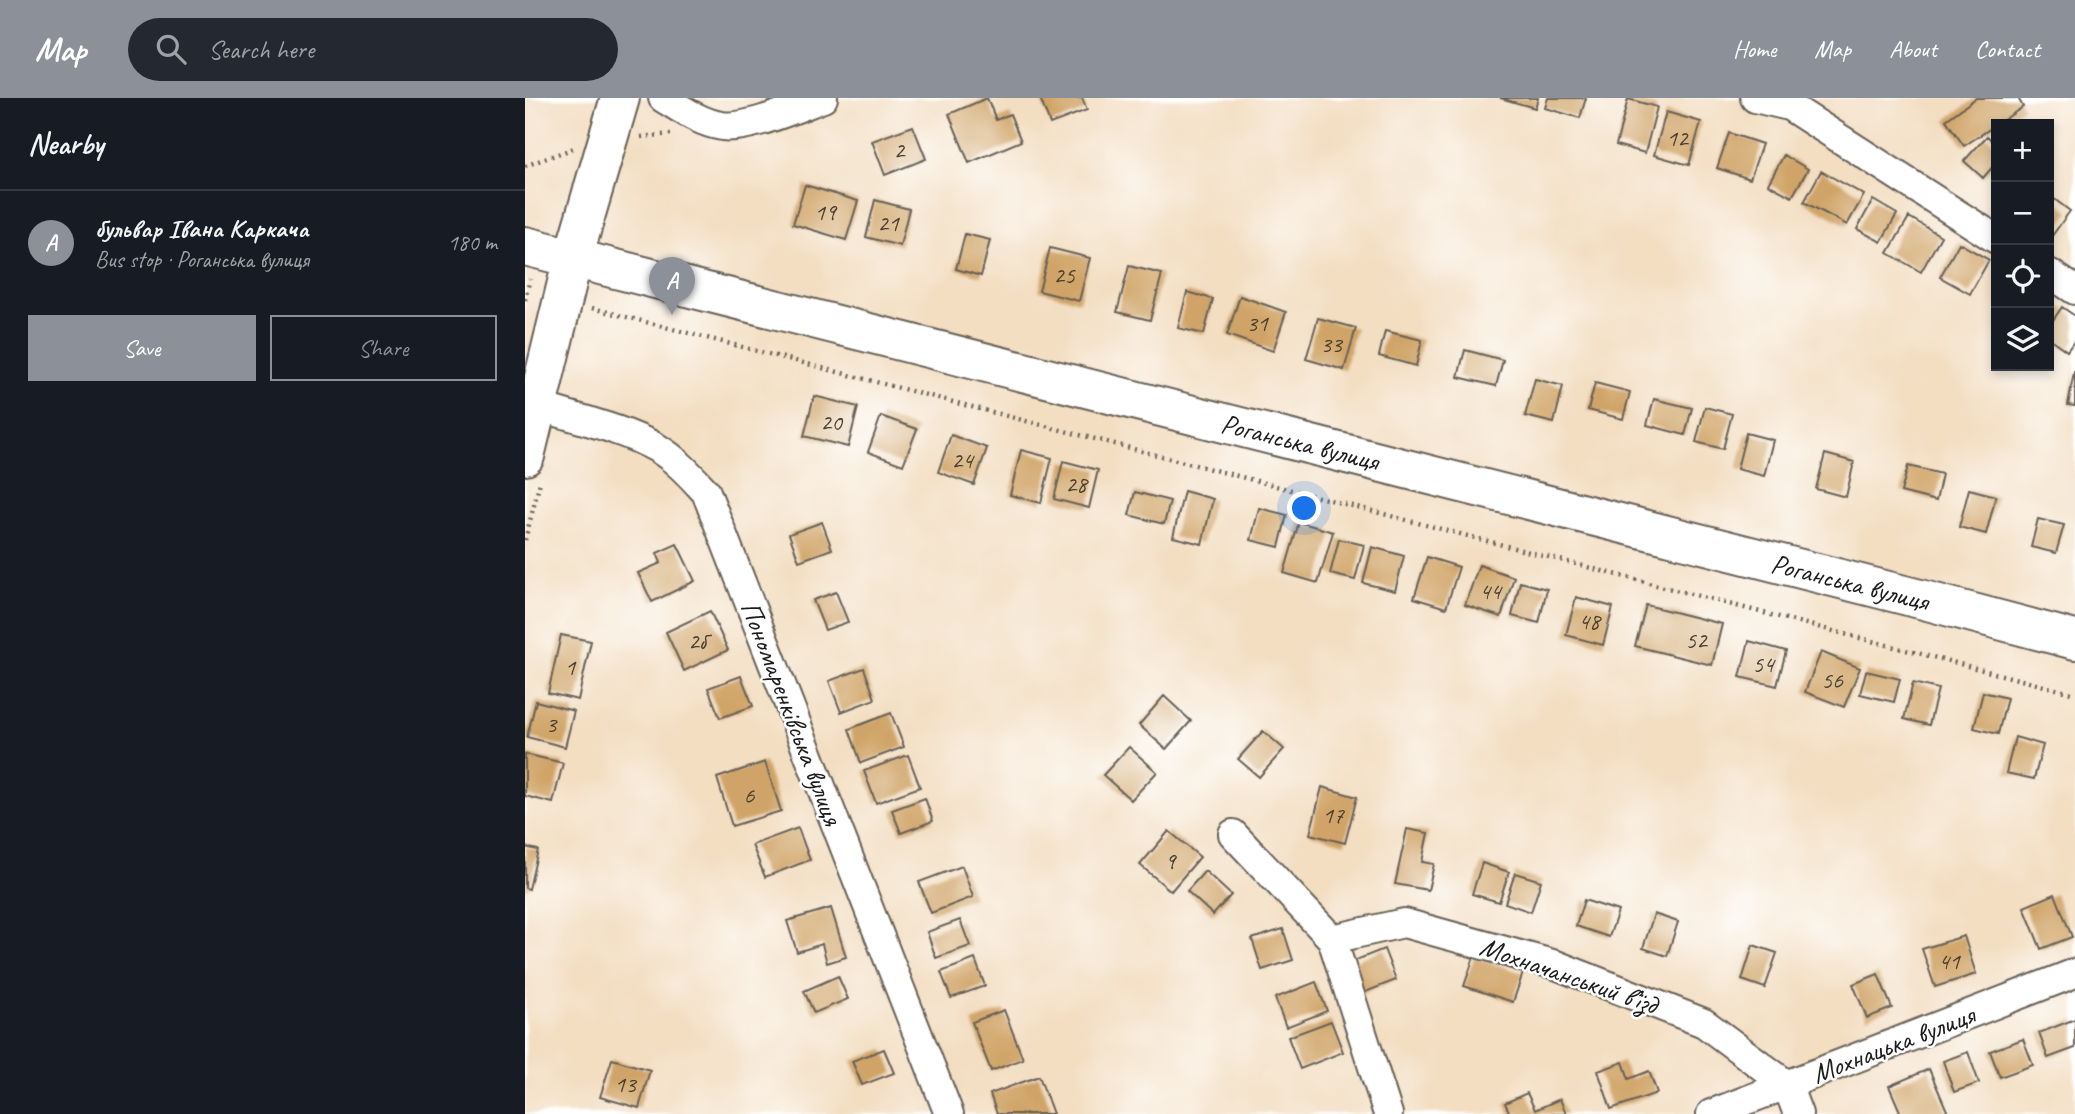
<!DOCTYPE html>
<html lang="en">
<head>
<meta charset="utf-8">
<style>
	:root { --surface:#171b24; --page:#242831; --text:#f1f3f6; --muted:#9ea1a6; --line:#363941; --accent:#8c9099 }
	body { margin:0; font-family:Caveat,sans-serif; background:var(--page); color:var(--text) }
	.controls { position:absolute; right:21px; top:21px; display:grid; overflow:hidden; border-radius:0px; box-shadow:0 4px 10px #0003 }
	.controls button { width:63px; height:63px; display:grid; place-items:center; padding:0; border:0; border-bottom:2px solid var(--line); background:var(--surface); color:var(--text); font:35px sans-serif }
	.you { position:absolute; left:780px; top:411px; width:24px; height:24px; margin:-18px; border:5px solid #fff; border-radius:50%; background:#1a73e8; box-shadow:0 0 0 10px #1a73e833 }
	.badge { display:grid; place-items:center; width:46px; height:46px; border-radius:50%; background:var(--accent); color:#fff; font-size:23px; font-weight:700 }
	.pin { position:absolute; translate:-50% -58px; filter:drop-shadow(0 2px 4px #0008) }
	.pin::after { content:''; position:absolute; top:37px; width:24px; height:21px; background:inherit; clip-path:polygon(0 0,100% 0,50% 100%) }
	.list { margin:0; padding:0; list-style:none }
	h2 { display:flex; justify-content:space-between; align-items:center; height:91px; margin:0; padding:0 28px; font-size:30px }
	h2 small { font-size:23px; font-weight:400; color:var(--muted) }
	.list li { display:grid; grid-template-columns:46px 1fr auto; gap:21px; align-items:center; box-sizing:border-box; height:105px; padding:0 28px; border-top:2px solid var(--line) }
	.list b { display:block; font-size:26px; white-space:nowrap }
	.list p { margin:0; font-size:23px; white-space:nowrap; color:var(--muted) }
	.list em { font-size:23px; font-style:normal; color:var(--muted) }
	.actions { display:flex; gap:14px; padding:21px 28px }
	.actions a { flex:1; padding:16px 0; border:2px solid var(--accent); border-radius:0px; text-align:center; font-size:24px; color:var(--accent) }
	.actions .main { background:var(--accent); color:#fff }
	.icon { flex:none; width:38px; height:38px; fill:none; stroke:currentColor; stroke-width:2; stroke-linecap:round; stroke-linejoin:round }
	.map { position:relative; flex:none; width:1550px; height:1016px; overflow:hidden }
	header { display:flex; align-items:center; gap:42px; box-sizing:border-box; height:98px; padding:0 35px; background:var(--accent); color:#fff }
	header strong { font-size:33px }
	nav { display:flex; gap:38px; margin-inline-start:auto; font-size:24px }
	.search { width:490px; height:63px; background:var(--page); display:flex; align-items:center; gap:18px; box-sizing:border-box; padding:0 24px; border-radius:38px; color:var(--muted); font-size:26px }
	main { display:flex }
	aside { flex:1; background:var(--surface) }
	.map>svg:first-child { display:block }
	.building { fill:#d0a468 }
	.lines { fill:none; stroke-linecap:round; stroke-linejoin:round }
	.street-casing { stroke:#676056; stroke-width:32 }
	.secondary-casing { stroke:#676056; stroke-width:42 }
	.path { stroke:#676056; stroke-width:4.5; stroke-dasharray:2 5; stroke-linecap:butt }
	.street { stroke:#fff; stroke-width:28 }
	.secondary { stroke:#fff; stroke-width:38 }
	.labels { text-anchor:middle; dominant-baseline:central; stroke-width:5; stroke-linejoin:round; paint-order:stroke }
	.number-label { font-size:24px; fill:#493e2f }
	.street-label { font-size:28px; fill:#1c1c1c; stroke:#fff }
</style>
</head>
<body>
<header>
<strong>Map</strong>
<div class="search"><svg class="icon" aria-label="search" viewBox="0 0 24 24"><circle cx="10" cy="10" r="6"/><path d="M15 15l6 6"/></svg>Search here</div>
<nav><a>Home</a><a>Map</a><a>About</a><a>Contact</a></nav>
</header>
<main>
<aside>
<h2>Nearby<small></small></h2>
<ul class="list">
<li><span class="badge">A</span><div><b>бульвар Івана Каркача</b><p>Bus stop · Роганська вулиця</p></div><em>180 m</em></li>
</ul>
<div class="actions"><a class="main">Save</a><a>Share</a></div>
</aside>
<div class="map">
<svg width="1550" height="1016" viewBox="0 0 1550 1016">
	<rect width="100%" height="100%" fill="#fff"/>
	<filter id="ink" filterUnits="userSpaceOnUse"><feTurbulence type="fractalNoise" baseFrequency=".0143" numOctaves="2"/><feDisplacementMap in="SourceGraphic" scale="14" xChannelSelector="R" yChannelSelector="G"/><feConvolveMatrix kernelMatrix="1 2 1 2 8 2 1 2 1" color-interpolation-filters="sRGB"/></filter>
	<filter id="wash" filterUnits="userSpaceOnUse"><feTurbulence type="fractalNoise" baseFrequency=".00686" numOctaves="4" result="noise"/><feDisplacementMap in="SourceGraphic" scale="28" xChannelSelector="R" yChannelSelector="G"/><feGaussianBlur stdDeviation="1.57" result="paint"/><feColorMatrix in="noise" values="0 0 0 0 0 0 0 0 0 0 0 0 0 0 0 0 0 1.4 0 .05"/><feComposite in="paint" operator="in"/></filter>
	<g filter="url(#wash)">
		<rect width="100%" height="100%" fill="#f3dec2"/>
		<g id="blocks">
			<!-- building -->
			<path class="building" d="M462,0L471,22L485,16L496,43L444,65L424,16Z
				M515,0H557L562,12L525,26Z
				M975,0H1013L1010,10Z
				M1023,0H1061L1055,20L1020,10Z
				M1451,0H1493L1498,9L1439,48L1421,22Z
				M1103,1L1132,9L1120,55L1091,47Z
				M1141,14L1176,24L1164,67L1129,57Z
				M388,28L401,61L360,77L347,43Z
				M1204,35L1237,46L1225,81L1192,70Z
				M1462,38L1471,46V65L1458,80L1439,63Z
				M1259,57L1283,71L1267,99L1243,86Z
				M1296,73L1339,97L1322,127L1279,104Z
				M280,87L333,103L321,142L268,126Z
				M1524,97L1545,113L1524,142Z
				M350,102L384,111L375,148L341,139Z
				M1348,102L1372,116L1356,144L1332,131Z
				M1384,119L1416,138L1396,174L1363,155Z
				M440,136L465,142L456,178L431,171Z
				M1434,145L1464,162L1445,196L1415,179Z
				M525,150L565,160L554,203L514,193Z
				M604,168L637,176L625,222L592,214Z
				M662,194L688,201L679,236L653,230Z
				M715,198L761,214L748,253L702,237Z
				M1537,209L1550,218V242L1542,253L1524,240V228Z
				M793,220L831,230L819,272L781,261Z
				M860,233L897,242L891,268L854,258Z
				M940,252L978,262L971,288L933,279Z
				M1549,274H1550V308L1543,307Z
				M1010,281L1038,288L1029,325L1000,318Z
				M1070,285L1105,294L1098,321L1063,312Z
				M289,298L333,309L323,349L279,338Z
				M1129,301L1167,310L1160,337L1122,327Z
				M1180,309L1207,316L1198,351L1171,344Z
				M356,318L392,331L378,367L343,354Z
				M1221,335L1248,342L1239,378L1212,371Z
				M426,337L462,350L449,387L413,374Z
				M496,352L527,360L516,405L485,397Z
				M1300,356L1329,364L1321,399L1291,391Z
				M538,363L573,372L564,410L529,401Z
				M1383,368L1417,376L1411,403L1376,394Z
				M1444,391L1471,398L1461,436L1434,429Z
				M659,393L688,401L677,446L648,439Z
				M610,394L645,403L639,426L604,417Z
				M734,410L762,417L754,449L726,442Z
				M1513,421L1539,427L1531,455L1506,449Z
				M297,424L307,451L274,463L264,436Z
				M774,424L808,434L793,485L759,475Z
				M814,441L839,447L830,482L805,476Z
				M152,446L170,483L127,504L113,475L136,465L132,455Z
				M847,449L879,458L870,493L838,485Z
				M902,459L934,469L921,510L889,500Z
				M954,467L989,479L976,519L940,507Z
				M995,484L1022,491L1014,525L987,518Z
				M311,494L323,524L300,532L288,502Z
				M1051,499L1088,509L1078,547L1041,537Z
				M1121,507L1197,526L1187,567L1110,548Z
				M185,513L203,552L159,573L141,534Z
				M36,537L66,543L53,602L23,595Z
				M1224,543L1261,553L1252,588L1215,579Z
				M1296,554L1335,570L1319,609L1280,594Z
				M339,570L350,601L316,614L304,583Z
				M1341,573L1375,581L1369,604L1335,596Z
				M216,578L228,608L195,620L183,590Z
				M1388,585L1413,591L1404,627L1379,621Z
				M1458,594L1482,600L1473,636L1449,630Z
				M639,598L666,623L641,651L614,627Z
				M11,603L49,613L40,649L2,639Z
				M366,615L379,649L336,665L324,631Z
				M738,633L759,651L734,679L713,661Z
				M1490,639L1518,647L1509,681L1481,675Z
				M604,649L632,674L606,702L578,677Z
				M0,656L38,665L28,705L0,698Z
				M383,657L395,689L351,705L339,673Z
				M240,664L256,713L207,728L192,680Z
				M797,689L832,699L820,745L785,736Z
				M400,700L408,723L376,735L367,712Z
				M273,730L285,762L240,779L227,747Z
				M882,731L903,735L897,764L909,766L903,792L870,786Z
				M644,733L675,759L646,793L615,767Z
				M0,749L13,752L4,791L0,790Z
				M957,765L984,774L974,804L947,796Z
				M437,768L448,799L406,815L394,784Z
				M680,773L706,797L688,817L662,793Z
				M990,775L1016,783L1006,814L980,805Z
				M1530,796L1547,839L1516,851L1499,809Z
				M1059,802L1093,813L1084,839L1051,828Z
				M306,810L321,859L302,865L297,846L272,854L262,823Z
				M1129,816L1153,824L1142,858L1118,850Z
				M435,822L445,848L411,860L402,834Z
				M758,831L768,862L737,872L727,841Z
				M1439,838L1451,876L1410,889L1397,851Z
				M1228,847L1252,855L1240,890L1217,882Z
				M859,851L871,882L838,895L826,864Z
				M949,859L998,875L988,904L939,888Z
				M450,861L460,888L426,900L416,874Z
				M1353,876L1367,910L1342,920L1328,886Z
				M313,878L323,901L289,915L279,893Z
				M791,884L802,913L761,929L750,900Z
				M479,912L498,961L466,973L447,924Z
				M1550,921V950L1523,960L1514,935Z
				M806,923L818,954L775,971L763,939Z
				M1498,941L1508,967L1475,979L1465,953Z
				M359,951L369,975L337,987L327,963Z
				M1443,954L1454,985L1429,994L1418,963Z
				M87,961L125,972L114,1010L75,999Z
				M1098,964L1104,981L1124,973L1132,995L1086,1011L1073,973Z
				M1404,971L1423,1015L1376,1016L1364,988Z
				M514,978L528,1016H472L465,996Z
				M1002,995L1010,1012L1035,1001L1041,1016H985L980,1005Z"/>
		</g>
	</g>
	<g filter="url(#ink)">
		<use href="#blocks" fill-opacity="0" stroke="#676056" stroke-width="2"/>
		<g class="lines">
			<!-- street casing -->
			<g class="street-casing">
				<path id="street" d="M138,0C156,11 176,25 197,28C222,32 273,9 298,0
					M1230,0L1264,8L1471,141
					M1524,175L1550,192
					M13,308C52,321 96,330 132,350C151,361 166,378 181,394L424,1016
					M708,736L807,841L879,825L1031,867L1179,925L1262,987L1273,1016
					M807,841L863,1016
					M1186,1016L1550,875"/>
			</g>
			<!-- secondary casing -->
			<g class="secondary-casing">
				<path id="secondary" d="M0,148L1395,501L1550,542
					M0,358L48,160L95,0"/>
			</g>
			<!-- path -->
			<path class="path" d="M116,39L146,36
				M0,68L49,50
				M0,202L5,181
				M67,210L1550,596
				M0,442L15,384"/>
			<!-- street -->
			<use href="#street" class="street"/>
			<!-- secondary -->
			<use href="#secondary" class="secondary"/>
		</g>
	</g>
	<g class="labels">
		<!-- number labels -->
		<g class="number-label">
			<text x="1152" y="40">12</text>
			<text x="374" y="52">2</text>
			<text x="300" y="114">19</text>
			<text x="363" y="125">21</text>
			<text x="539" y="177">25</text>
			<text x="732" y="225">31</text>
			<text x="806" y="246">33</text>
			<text x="306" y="324">20</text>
			<text x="437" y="362">24</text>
			<text x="551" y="386">28</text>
			<text x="965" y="493">44</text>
			<text x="1064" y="523">48</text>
			<text x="1171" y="542">52</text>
			<text x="172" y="543">2б</text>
			<text x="1238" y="566">54</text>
			<text x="45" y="569">1</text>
			<text x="1307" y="582">56</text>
			<text x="26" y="626">3</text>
			<text x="224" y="697">6</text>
			<text x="808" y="717">17</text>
			<text x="645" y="763">9</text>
			<text x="1424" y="863">41</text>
			<text x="100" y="986">13</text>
		</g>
		<!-- street labels -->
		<g class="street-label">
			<text transform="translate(775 344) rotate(14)">Роганська вулиця</text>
			<text transform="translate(1325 484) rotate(14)">Роганська вулиця</text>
			<text transform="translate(267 615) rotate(69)">Пономаренківська вулиця</text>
			<text transform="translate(1044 877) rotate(19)">Мохначанський в’їзд</text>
			<text transform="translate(1368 946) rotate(-21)">Мохнацька вулиця</text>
		</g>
	</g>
</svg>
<div class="controls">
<button>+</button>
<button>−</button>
<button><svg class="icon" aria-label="locate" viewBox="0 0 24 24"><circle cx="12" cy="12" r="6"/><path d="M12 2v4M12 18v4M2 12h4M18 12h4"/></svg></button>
<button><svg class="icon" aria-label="layers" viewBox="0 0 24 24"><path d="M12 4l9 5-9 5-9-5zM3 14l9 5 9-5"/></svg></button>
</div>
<div class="you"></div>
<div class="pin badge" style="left:147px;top:217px">A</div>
</div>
</main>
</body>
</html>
